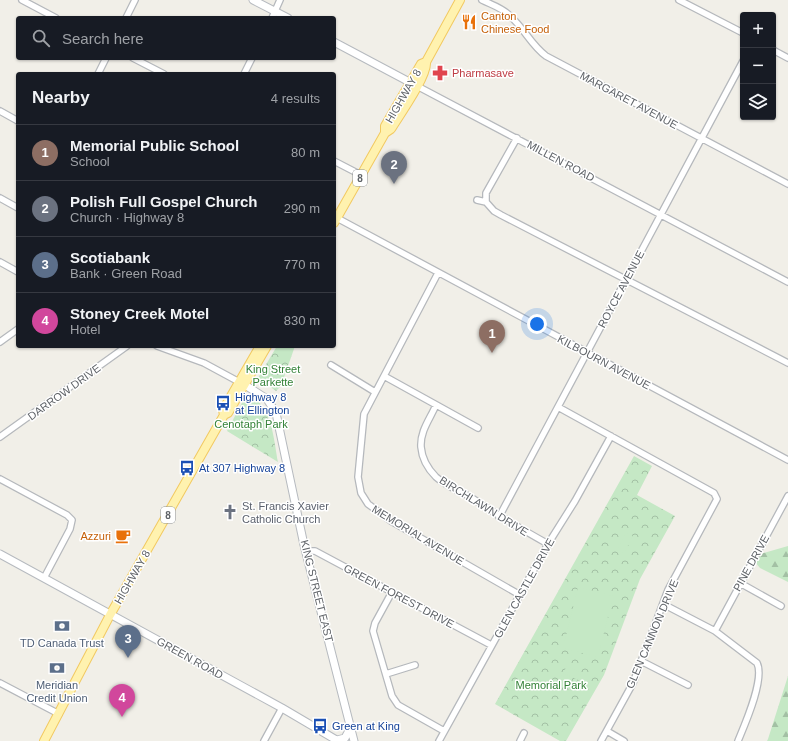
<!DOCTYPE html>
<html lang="en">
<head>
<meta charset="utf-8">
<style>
	:root { --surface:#171b24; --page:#242831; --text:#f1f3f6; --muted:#9ea1a6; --line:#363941; --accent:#2563eb }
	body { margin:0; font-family:Arial,sans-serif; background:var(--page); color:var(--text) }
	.controls { position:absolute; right:12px; top:12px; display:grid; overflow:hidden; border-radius:4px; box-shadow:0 1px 3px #0004 }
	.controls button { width:36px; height:36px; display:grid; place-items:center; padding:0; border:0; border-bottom:1px solid var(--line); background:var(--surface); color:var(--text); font:20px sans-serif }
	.you { position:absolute; left:537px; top:324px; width:14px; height:14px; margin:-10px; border:3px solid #fff; border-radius:50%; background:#1a73e8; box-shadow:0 0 0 6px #1a73e833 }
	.badge { display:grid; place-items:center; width:26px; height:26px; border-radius:50%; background:var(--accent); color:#fff; font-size:13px; font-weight:700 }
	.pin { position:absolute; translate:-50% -33px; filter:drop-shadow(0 1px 2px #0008) }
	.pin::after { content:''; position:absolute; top:21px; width:14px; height:12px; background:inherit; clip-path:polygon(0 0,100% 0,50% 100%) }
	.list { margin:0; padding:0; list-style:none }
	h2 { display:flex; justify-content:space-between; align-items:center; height:52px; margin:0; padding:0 16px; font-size:17px }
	h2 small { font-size:13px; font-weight:400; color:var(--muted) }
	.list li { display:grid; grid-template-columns:26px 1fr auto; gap:12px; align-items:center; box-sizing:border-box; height:56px; padding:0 16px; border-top:1px solid var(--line) }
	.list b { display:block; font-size:15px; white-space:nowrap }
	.list p { margin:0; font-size:13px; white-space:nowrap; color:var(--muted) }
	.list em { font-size:13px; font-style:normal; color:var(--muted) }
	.icon { flex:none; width:22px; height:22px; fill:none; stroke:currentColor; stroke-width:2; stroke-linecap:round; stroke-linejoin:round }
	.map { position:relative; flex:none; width:788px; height:741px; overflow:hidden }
	.search { position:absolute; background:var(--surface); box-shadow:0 1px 3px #0004; left:16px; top:16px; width:320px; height:44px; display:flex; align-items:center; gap:10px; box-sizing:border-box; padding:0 14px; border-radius:4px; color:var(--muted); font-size:15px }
	.panel { position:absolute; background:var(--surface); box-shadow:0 1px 3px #0004; left:16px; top:72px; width:320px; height:276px; border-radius:4px }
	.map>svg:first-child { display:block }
	.forest { fill:url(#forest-firs) }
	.park { fill:url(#park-crowns) }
	.garden { fill:#c5e8c5 }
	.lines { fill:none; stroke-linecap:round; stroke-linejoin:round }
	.street-casing { stroke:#b5b8bc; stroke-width:8 }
	.secondary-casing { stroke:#b6babf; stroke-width:9 }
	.primary-casing { stroke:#f2c960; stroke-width:10 }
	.street { stroke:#fff; stroke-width:5.5 }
	.secondary { stroke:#fff; stroke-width:7 }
	.primary { stroke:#fff2af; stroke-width:8 }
	.labels { text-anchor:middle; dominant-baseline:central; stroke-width:3; stroke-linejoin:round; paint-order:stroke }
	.shield { fill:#fff; stroke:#8f9295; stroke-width:1 }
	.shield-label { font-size:10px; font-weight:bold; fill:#5f6368 }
	.food-label { font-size:11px; fill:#c56008; stroke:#fff; text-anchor:start }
	.health-label { font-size:11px; fill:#be3a42; stroke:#fff; text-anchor:start }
	.street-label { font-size:11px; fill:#5f6368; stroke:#fff }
	.park-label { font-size:11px; fill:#348238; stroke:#fff }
	.transit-label { font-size:11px; fill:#164399; stroke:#fff; text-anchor:start }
	.worship-label { font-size:11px; fill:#5b616d; stroke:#fff; text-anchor:start }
	.service-label { font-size:11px; fill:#4e5e75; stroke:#fff }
</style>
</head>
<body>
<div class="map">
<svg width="788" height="741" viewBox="0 0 788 741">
	<defs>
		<pattern id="forest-firs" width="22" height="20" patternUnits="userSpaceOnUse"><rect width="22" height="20" fill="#c5e8c5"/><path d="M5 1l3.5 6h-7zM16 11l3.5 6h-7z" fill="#a3c0a4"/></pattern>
		<pattern id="park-crowns" width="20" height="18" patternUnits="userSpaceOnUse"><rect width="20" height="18" fill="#c5e8c5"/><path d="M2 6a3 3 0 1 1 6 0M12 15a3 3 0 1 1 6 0" fill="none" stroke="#a3c0a4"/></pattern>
	</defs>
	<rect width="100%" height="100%" fill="#f1efe8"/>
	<!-- forest -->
	<path class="forest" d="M788,546V582L760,568L755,562L760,554Z
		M788,676V741H767L768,739Z"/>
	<!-- park -->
	<path class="park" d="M277,346H295L281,386L276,391L258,378Z
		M246,397C272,398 274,443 278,462L227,431L244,399Z
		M634,456L652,466L637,495L675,516L640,579L604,675L566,741H560L495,704Z"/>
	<!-- garden -->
	<path class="garden" d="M626,533L633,536L624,553L617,550Z
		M578,587L613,596L598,657L563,648Z
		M567,666L581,673L578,680L563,673Z
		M562,675L576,683L573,689L558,682Z"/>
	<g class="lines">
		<!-- street casing -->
		<g class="street-casing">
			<path id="street" d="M22,0L56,18
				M482,0C492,5 503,8 510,16C524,28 531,45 546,56L788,184
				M679,0L743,33
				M126,18L135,0
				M272,18L280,0
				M773,50L788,58
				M133,58L164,74
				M98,74L106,58
				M244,74L252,58
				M417,86L788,282
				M0,111L18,121
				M334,161L361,175
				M0,198L18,208
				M477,200L486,202
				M486,202L494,211L501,215L788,363
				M486,202V193L517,138
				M337,218L788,460
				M0,262L18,272
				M438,273L364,414L358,477L361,493L368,504L391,521L520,595
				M0,342L18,329
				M157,346L204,363L241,383
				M331,365L375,392
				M384,376L478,428
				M436,405C430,419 420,431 421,447C422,459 428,469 436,477C447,487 463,492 475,500C499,516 523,530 548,544
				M558,407L714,493L717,499L668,590L633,683L601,741
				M0,437L127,346
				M0,479L67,515L72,520L70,529L44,578
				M499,517L743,61
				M306,551H315L491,645
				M740,583L781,606
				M392,592L375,623L373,631L392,696L398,705L444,731
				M663,604L715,631L757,663C765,679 745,724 738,741
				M715,631L788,496
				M641,661L688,685
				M386,674L415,665
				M0,683L59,714
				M607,731L624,741
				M264,741L282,708
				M439,741L548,544L575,501L611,436
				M520,741L524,733"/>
		</g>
		<!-- secondary casing -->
		<g class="secondary-casing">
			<path id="secondary" d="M253,0L288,18
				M334,42L415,85
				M245,385L267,399L276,413L304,545L354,741
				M0,554L282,708L338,741
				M337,740L345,738L351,727"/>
		</g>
		<!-- primary casing -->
		<g class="primary-casing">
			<path id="primary" d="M385,133V126L421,64L426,62L460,0
				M334,223L385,133L391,129C399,116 428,75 426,62
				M224,415L223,410L260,346
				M44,741L110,615L224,415L228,413L267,346"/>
		</g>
		<!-- street -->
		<use href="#street" class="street"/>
		<!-- secondary -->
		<use href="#secondary" class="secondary"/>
		<!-- primary -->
		<use href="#primary" class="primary"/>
	</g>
	<!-- icons -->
	<defs>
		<g id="restaurant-bare" transform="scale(1.2)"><path d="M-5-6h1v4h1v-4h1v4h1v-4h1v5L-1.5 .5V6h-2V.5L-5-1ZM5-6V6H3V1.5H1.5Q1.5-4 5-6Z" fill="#e8710a" stroke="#fff" stroke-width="2.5" paint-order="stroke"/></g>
		<g id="pharmacy-bare" transform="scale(1.2)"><path d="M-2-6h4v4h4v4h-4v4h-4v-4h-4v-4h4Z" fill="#e0444e" stroke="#fff" stroke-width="2.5" paint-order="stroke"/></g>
		<g id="bus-bare" transform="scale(1.2)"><path d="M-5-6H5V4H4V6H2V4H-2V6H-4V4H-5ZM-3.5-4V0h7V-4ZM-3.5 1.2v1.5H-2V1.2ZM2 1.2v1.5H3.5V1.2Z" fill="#1a4fb4" stroke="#fff" stroke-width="2.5" paint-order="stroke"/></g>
		<g id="church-bare" transform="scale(1.2)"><path d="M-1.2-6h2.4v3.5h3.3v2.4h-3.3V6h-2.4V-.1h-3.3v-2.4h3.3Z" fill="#6b7280" stroke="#fff" stroke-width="2.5" paint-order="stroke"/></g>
		<g id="cafe-bare" transform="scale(1.2)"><path d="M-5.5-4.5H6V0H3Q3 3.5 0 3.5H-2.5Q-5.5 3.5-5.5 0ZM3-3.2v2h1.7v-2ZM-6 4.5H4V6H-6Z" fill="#e8710a" stroke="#fff" stroke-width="2.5" paint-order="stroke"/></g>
		<g id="bank-bare" transform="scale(1.2)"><path d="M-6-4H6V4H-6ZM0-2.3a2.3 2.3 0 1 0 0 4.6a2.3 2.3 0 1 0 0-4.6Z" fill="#5c6f8a" stroke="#fff" stroke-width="2.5" paint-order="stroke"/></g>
	</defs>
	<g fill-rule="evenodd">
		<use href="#restaurant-bare" x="469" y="22"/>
		<use href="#pharmacy-bare" x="440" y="73"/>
		<use href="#bus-bare" x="223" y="403"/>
		<use href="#bus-bare" x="187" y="468"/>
		<use href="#church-bare" x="230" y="512"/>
		<use href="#cafe-bare" x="123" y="536"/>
		<use href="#bank-bare" x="62" y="626"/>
		<use href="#bank-bare" x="57" y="668"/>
		<use href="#bus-bare" x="320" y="726"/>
	</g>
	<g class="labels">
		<!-- shield labels -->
		<g class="shield">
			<rect x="353" y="170" width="14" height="16" rx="3"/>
			<rect x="161" y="507" width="14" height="16" rx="3"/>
		</g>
		<g class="shield-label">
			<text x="360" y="178">8</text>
			<text x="168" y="515">8</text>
		</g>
		<!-- food labels -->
		<g class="food-label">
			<text x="481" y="16">Canton<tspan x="481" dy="13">Chinese Food</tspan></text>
			<text x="111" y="536" text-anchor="end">Azzuri</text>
		</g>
		<!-- health labels -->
		<g class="health-label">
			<text x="452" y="73">Pharmasave</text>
		</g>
		<!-- street labels -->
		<g class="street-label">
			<text transform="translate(403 96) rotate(-60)">HIGHWAY 8</text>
			<text transform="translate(629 100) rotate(28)">MARGARET AVENUE</text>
			<text transform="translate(561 161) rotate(28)">MILLEN ROAD</text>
			<text transform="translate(621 289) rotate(-62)">ROYCE AVENUE</text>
			<text transform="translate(604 362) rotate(28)">KILBOURN AVENUE</text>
			<text transform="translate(64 392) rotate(-36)">DARROW DRIVE</text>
			<text transform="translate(484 506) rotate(32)">BIRCHLAWN DRIVE</text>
			<text transform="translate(418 535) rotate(31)">MEMORIAL AVENUE</text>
			<text transform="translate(751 563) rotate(-61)">PINE DRIVE</text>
			<text transform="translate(132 577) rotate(-60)">HIGHWAY 8</text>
			<text transform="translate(524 588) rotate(-61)">GLEN CASTLE DRIVE</text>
			<text transform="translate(317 591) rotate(76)">KING STREET EAST</text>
			<text transform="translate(399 596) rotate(28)">GREEN FOREST DRIVE</text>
			<text transform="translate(652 634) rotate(-67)">GLEN CANNON DRIVE</text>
			<text transform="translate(190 658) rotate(29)">GREEN ROAD</text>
		</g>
		<!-- park labels -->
		<g class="park-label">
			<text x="273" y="369">King Street<tspan x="273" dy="13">Parkette</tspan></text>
			<text x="251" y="424">Cenotaph Park</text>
			<text x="551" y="685">Memorial Park</text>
		</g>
		<!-- transit labels -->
		<g class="transit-label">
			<text x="235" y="397">Highway 8<tspan x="235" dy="13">at Ellington</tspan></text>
			<text x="199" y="468">At 307 Highway 8</text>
			<text x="332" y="726">Green at King</text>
		</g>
		<!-- worship labels -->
		<g class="worship-label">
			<text x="242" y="506">St. Francis Xavier<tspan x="242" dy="13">Catholic Church</tspan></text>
		</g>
		<!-- service labels -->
		<g class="service-label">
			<text x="62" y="643">TD Canada Trust</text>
			<text x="57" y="685">Meridian<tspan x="57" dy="13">Credit Union</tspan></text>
		</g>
	</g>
</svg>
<div class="controls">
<button>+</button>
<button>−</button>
<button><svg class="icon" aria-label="layers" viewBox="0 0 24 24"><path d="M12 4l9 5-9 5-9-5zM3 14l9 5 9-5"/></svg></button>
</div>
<div class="you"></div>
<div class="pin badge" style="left:492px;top:353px;background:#8d6e63">1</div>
<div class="pin badge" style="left:394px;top:184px;background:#6b7280">2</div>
<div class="pin badge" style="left:128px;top:658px;background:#5c6f8a">3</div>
<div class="pin badge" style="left:122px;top:717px;background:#d1479c">4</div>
<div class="search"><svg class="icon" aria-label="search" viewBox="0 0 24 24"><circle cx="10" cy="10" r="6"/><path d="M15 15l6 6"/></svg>Search here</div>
<section class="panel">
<h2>Nearby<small>4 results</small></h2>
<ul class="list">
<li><span class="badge" style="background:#8d6e63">1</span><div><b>Memorial Public School</b><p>School</p></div><em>80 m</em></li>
<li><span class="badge" style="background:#6b7280">2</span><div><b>Polish Full Gospel Church</b><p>Church · Highway 8</p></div><em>290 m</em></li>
<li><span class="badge" style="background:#5c6f8a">3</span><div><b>Scotiabank</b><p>Bank · Green Road</p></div><em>770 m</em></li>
<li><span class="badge" style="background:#d1479c">4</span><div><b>Stoney Creek Motel</b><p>Hotel</p></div><em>830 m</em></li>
</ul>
</section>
</div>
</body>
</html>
